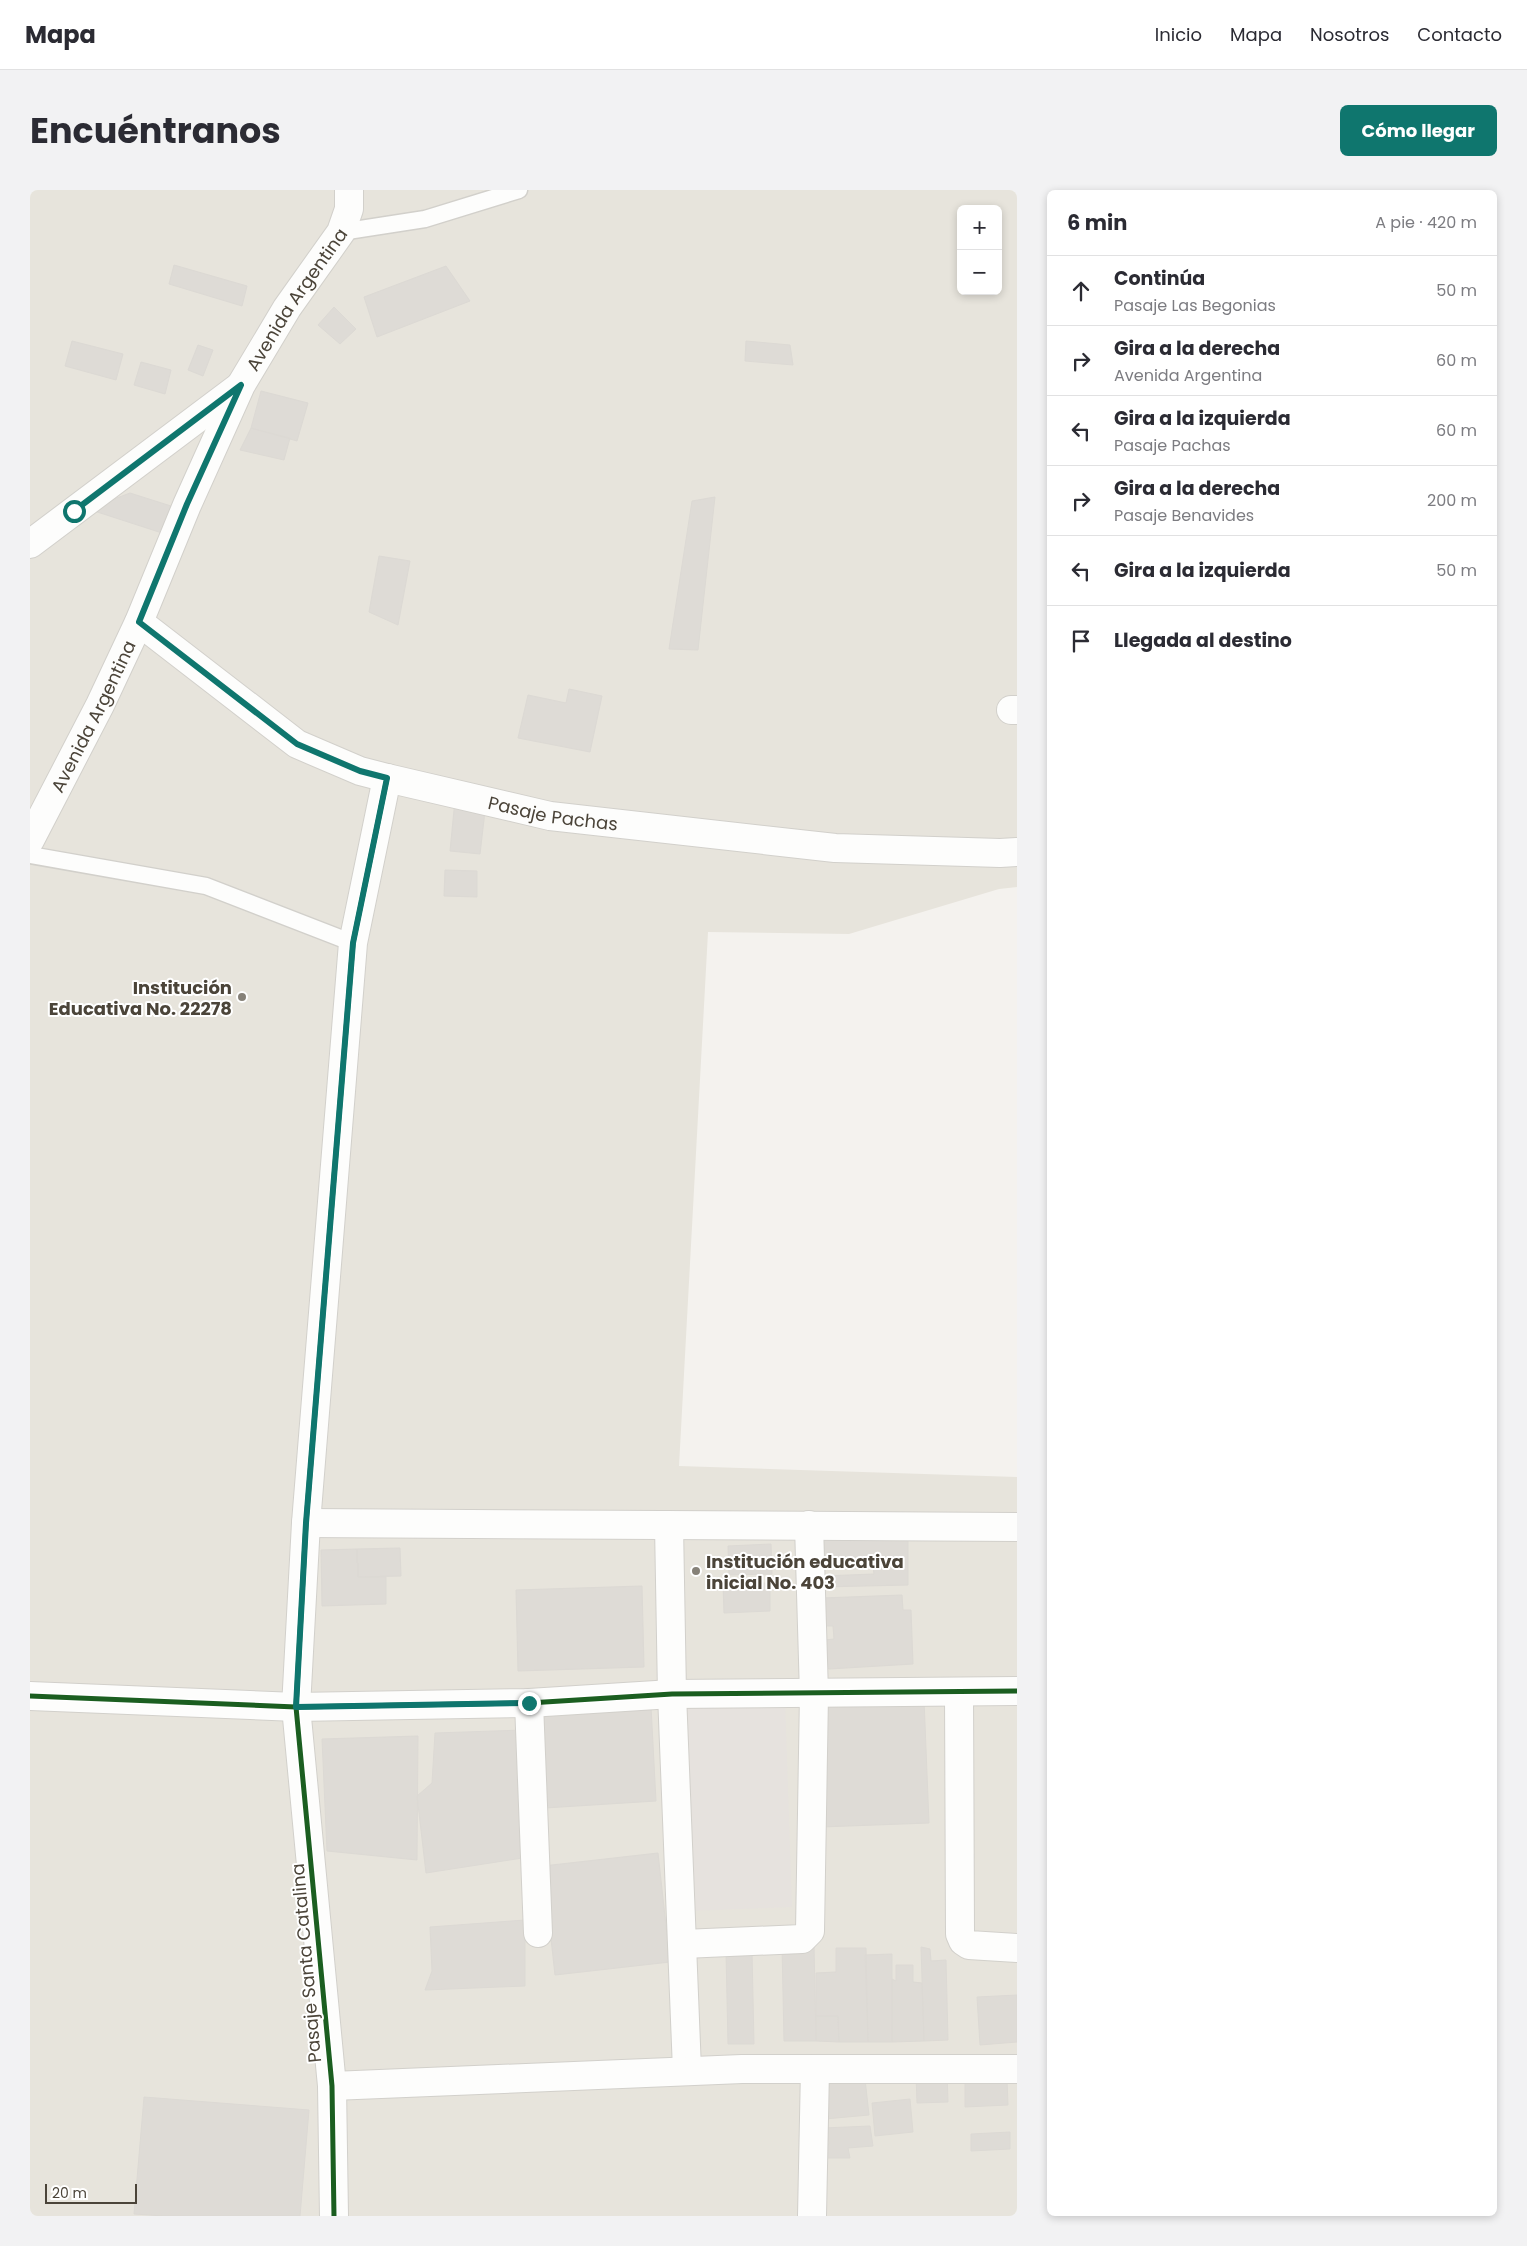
<!DOCTYPE html>
<html lang="es">
<head>
<meta charset="utf-8">
<style>
	:root { --surface:#fff; --page:#f2f2f3; --text:#2b2b33; --muted:#7c7c81; --line:#e1e1e2; --accent:#0f766e }
	body { margin:0; font-family:Poppins,sans-serif; background:var(--page); color:var(--text) }
	.controls { position:absolute; right:15px; top:15px; display:grid; overflow:hidden; border-radius:8px; box-shadow:0 2px 8px #0003 }
	.controls button { width:45px; height:45px; display:grid; place-items:center; padding:0; border:0; border-bottom:1px solid var(--line); background:var(--surface); color:var(--text); font:25px sans-serif }
	.scale { position:absolute; left:15px; bottom:12px; width:92px; box-sizing:border-box; padding-left:5px; border:2px solid #4b4439; border-top:0; font-size:14px; line-height:18px; white-space:nowrap; color:#4b4439; -webkit-text-stroke:4px #fff; paint-order:stroke }
	.stop { position:absolute; width:15px; height:15px; margin:-11px; border:4px solid #0f766e; border-radius:50%; background:#fff }
	.stop.end { background:#0f766e; border-color:#fff; box-shadow:0 1px 5px #0008 }
	.list { margin:0; padding:0; list-style:none }
	h2 { display:flex; justify-content:space-between; align-items:center; height:65px; margin:0; padding:0 20px; font-size:21px }
	h2 small { font-size:16px; font-weight:400; color:var(--muted) }
	.list li { display:grid; grid-template-columns:32px 1fr auto; gap:15px; align-items:center; box-sizing:border-box; height:70px; padding:0 20px; border-top:1px solid var(--line) }
	.list b { display:block; font-size:19px; white-space:nowrap }
	.list p { margin:0; font-size:16px; white-space:nowrap; color:var(--muted) }
	.list em { font-size:16px; font-style:normal; color:var(--muted) }
	.icon { flex:none; width:28px; height:28px; fill:none; stroke:currentColor; stroke-width:2; stroke-linecap:round; stroke-linejoin:round }
	.map { position:relative; flex:none; width:987px; height:2026px; overflow:hidden; border-radius:8px }
	header { display:flex; align-items:center; gap:30px; box-sizing:border-box; height:70px; padding:0 25px; background:var(--surface); border-bottom:1px solid var(--line) }
	header strong { font-size:24px }
	nav { display:flex; gap:28px; margin-inline-start:auto; font-size:18px }
	.intro { display:flex; align-items:center; justify-content:space-between; box-sizing:border-box; height:120px; padding:0 30px }
	h1 { margin:0; font-size:35px }
	.button { padding:12px 22px; border-radius:8px; background:var(--accent); color:#fff; font-size:18px; font-weight:700 }
	main { display:flex; gap:30px; padding:0 30px }
	aside { flex:1; background:var(--surface); border-radius:8px; box-shadow:0 2px 8px #0003 }
	.map>svg:first-child { display:block }
	.residential { fill:#e7e4dc; fill-rule:evenodd }
	.industrial { fill:#e6e2de }
	.building { fill:#dedbd6; stroke:#dcd9d4 }
	.lines { fill:none; stroke-linecap:round; stroke-linejoin:round }
	.lane-casing { stroke:#d2d0cb; stroke-width:19 }
	.street-casing { stroke:#d2d0cb; stroke-width:30 }
	.lane { stroke:#fdfdfc; stroke-width:16 }
	.street { stroke:#fdfdfc; stroke-width:28 }
	.cycleway-casing { stroke:#fff; stroke-width:8 }
	.cycleway { stroke:#1b5e20; stroke-width:5 }
	.route { stroke:#0f766e; stroke-width:6 }
	.poi-dot { fill:#868178; stroke:#fff; stroke-width:2 }
	.labels { text-anchor:middle; dominant-baseline:central; stroke-width:4; stroke-linejoin:round; paint-order:stroke }
	.street-label { font-size:18px; fill:#4b4439; stroke:#fff }
	.poi-label { font-size:18px; font-weight:bold; fill:#4b4439; stroke:#fff; text-anchor:end }
</style>
</head>
<body>
<header>
<strong>Mapa</strong>
<nav><a>Inicio</a><a>Mapa</a><a>Nosotros</a><a>Contacto</a></nav>
</header>
<div class="intro"><h1>Encuéntranos</h1><a class="button">Cómo llegar</a></div>
<main>
<div class="map">
<svg width="987" height="2026" viewBox="0 0 987 2026">
	<rect width="100%" height="100%" fill="#f4f2ee"/>
	<!-- residential -->
	<path class="residential" d="M0,0H987V697L969,699L819,744L678,742L649,1276L987,1287V2026H0ZM931,19H968V101H931Z"/>
	<!-- industrial -->
	<path class="industrial" d="M755,1508L762,1717L661,1721L655,1511Z"/>
	<!-- building -->
	<path class="building" d="M144,75L217,96L212,116L139,94Z
		M416,76L440,111L347,147L334,107Z
		M304,117L326,139L310,154L288,135Z
		M42,151L93,164L86,190L35,176Z
		M716,151L760,155L763,175L715,171Z
		M168,155L183,160L173,186L158,180Z
		M111,172L141,180L135,204L104,195Z
		M231,201L278,213L267,251L221,238Z
		M221,238L260,248L254,270L210,260Z
		M100,303L141,316L132,343L58,319Z
		M685,307L668,460L639,459L662,311Z
		M349,366L380,371L368,435L339,422Z
		M539,499L572,506L560,562L488,548L498,505L536,513Z
		M425,610L455,621L450,664L420,661Z
		M415,680L447,681V707L414,706Z
		M878,1343V1395L791,1397L793,1386L844,1384L843,1377L810,1379V1375H847V1369L789,1371L786,1347Z
		M741,1354L742,1384L699,1385L698,1356Z
		M370,1358L371,1386L328,1387L327,1359Z
		M327,1359L328,1387H356V1414L292,1416L291,1360Z
		M740,1393V1421L694,1423L693,1394Z
		M612,1396L614,1477L488,1481L486,1400Z
		M872,1405L873,1420H881L883,1474L799,1479L787,1471L786,1451L804,1449L803,1436H793L792,1408Z
		M894,1509L899,1633L791,1637L787,1513Z
		M621,1516L626,1611L515,1618L510,1522Z
		M493,1540L499,1667L396,1683L387,1606L402,1593L405,1543Z
		M388,1546L387,1670L297,1661L292,1549Z
		M628,1663L640,1772L525,1785L513,1676Z
		M495,1730V1796L395,1800L402,1781L400,1737Z
		M752,1755H784L786,1851H754Z
		M891,1757L900,1759L901,1771L916,1770L918,1850L894,1851Z
		M806,1758H836L838,1852H809L808,1826H786V1783L806,1782Z
		M722,1761L724,1854H698L696,1762Z
		M862,1764V1852H838L835,1765Z
		M866,1775H883V1792L892,1793L894,1851L862,1852V1789L866,1791Z
		M987,1805V1852L950,1855L947,1807Z
		M786,1826H808L809,1852L786,1851Z
		M917,1883L918,1912L887,1913L886,1885Z
		M835,1889L839,1925L795,1929L792,1894Z
		M977,1889L978,1915L935,1917V1891Z
		M114,1907L279,1920L270,2026H134L104,2024Z
		M880,1909L883,1942L845,1946L842,1913Z
		M840,1936L843,1956L818,1958L820,1968H797L795,1955L799,1954L798,1947H795L793,1938Z
		M980,1942V1959L941,1961V1944Z"/>
	<g class="lines">
		<!-- lane casing -->
		<g class="lane-casing">
			<path id="lane" d="M311,42L395,29L489,0
				M0,665L176,696L323,753"/>
		</g>
		<!-- street casing -->
		<g class="street-casing">
			<g id="street">
				<path d="M0,354L209,197"/>
				<path id="s1" d="M109,432L267,554L330,581L357,588L520,626L805,658L970,663L987,662"/>
				<path d="M981,520H987"/>
				<path id="s2" d="M0,650L70,515L109,432L157,315L211,195L257,118L311,42L319,19V0"/>
				<path d="M276,1333L987,1337"/>
				<path d="M639,1335L642,1504L657,1880"/>
				<path d="M929,1503L930,1744L933,1751L939,1755L987,1758"/>
				<path d="M0,1506L266,1517L499,1513L642,1504L987,1501"/>
				<path d="M499,1513L508,1743"/>
				<path d="M653,1754L772,1749L780,1741L784,1504L779,1335"/>
				<path d="M302,1896L712,1879H987"/>
				<path d="M304,2026L302,1896L266,1517L276,1333L323,753L357,588"/>
				<path d="M782,2026L785,1879"/>
			</g>
		</g>
		<!-- lane -->
		<use href="#lane" class="lane"/>
		<!-- street -->
		<use href="#street" class="street"/>
		<!-- cycleway casing -->
		<g class="cycleway-casing">
			<path id="cycleway" d="M0,1506L266,1517L499,1513L642,1504L987,1501
				M304,2026L302,1896L266,1517L276,1333L323,753L357,588"/>
		</g>
		<!-- cycleway -->
		<use href="#cycleway" class="cycleway"/>
	</g>
	<g class="lines">
		<!-- route -->
		<path class="route" d="M44,321L211,195L157,314L109,432L267,554L330,581L357,588L323,753L276,1333L266,1517L499,1513"/>
	</g>
	<!-- markers -->
	<g class="poi-dot">
		<circle cx="212" cy="807" r="5"/>
		<circle cx="666" cy="1381" r="5"/>
	</g>
	<g class="labels">
		<!-- street labels -->
		<g class="street-label">
			<text stroke="none"><textPath href="#s2" startOffset="604">Avenida Argentina</textPath></text>
			<text stroke="none"><textPath href="#s2" startOffset="139">Avenida Argentina</textPath></text>
			<text stroke="none"><textPath href="#s1" startOffset="466">Pasaje Pachas</textPath></text>
			<text transform="translate(276 1773) rotate(-95)">Pasaje Santa Catalina</text>
		</g>
		<!-- poi labels -->
		<g class="poi-label">
			<text x="202" y="797">Institución<tspan x="202" dy="21">Educativa No. 22278</tspan></text>
			<text x="676" y="1371" text-anchor="start">Institución educativa<tspan x="676" dy="21">inicial No. 403</tspan></text>
		</g>
	</g>
</svg>
<div class="controls">
<button>+</button>
<button>−</button>
</div>
<div class="scale">20 m</div>
<div class="stop" style="left:44px;top:321px"></div>
<div class="stop end" style="left:499px;top:1513px"></div>
</div>
<aside>
<h2>6 min<small>A pie · 420 m</small></h2>
<ul class="list">
<li><svg class="icon" aria-label="ahead" viewBox="0 0 24 24"><path d="M12 20V5M6 11l6-6 6 6"/></svg><div><b>Continúa</b><p>Pasaje Las Begonias</p></div><em>50 m</em></li>
<li><svg class="icon" aria-label="right" viewBox="0 0 24 24"><path d="M7 20v-9h11M14 6l5 5-5 5"/></svg><div><b>Gira a la derecha</b><p>Avenida Argentina</p></div><em>60 m</em></li>
<li><svg class="icon" aria-label="left" viewBox="0 0 24 24"><path d="M17 20v-9H6M10 6l-5 5 5 5"/></svg><div><b>Gira a la izquierda</b><p>Pasaje Pachas</p></div><em>60 m</em></li>
<li><svg class="icon" aria-label="right" viewBox="0 0 24 24"><path d="M7 20v-9h11M14 6l5 5-5 5"/></svg><div><b>Gira a la derecha</b><p>Pasaje Benavides</p></div><em>200 m</em></li>
<li><svg class="icon" aria-label="left" viewBox="0 0 24 24"><path d="M17 20v-9H6M10 6l-5 5 5 5"/></svg><div><b>Gira a la izquierda</b></div><em>50 m</em></li>
<li><svg class="icon" aria-label="arrive" viewBox="0 0 24 24"><path d="M6 21V4h12l-3 4 3 4H6"/></svg><div><b>Llegada al destino</b></div></li>
</ul>
</aside>
</main>
</body>
</html>
